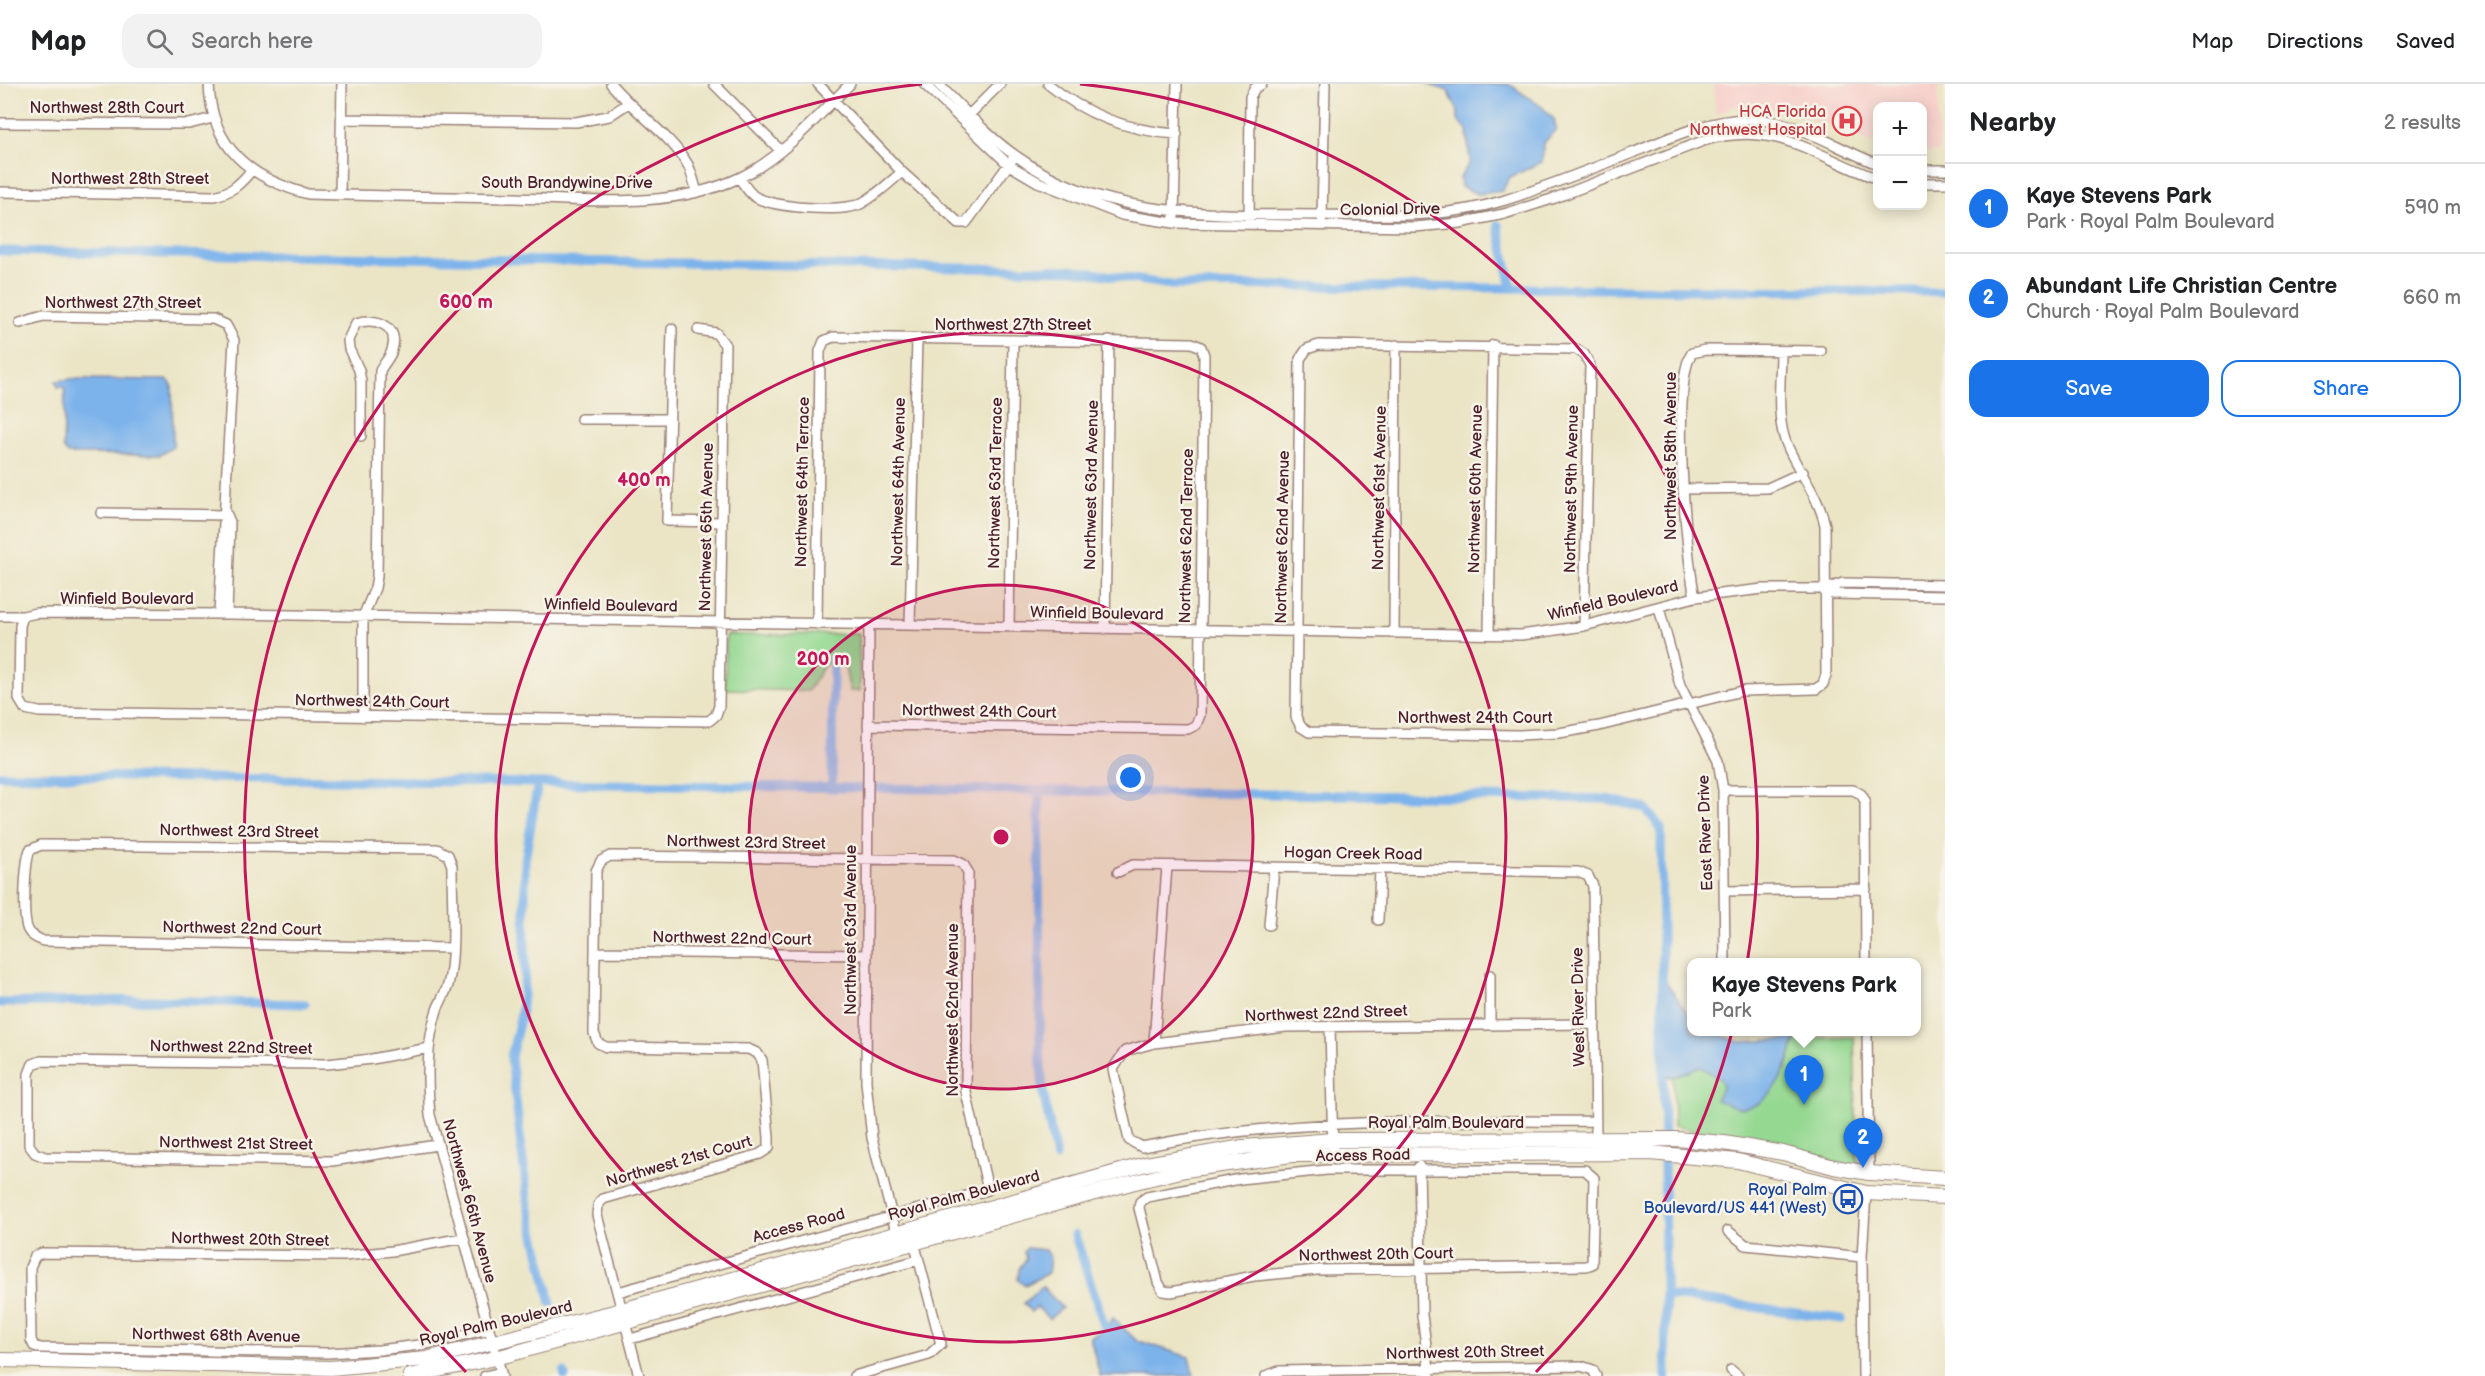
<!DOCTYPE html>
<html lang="en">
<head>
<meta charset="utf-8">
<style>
	:root { --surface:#fff; --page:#f2f2f2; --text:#202124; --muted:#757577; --line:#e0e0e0; --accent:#1a73e8 }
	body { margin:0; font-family:"Balsamiq Sans",sans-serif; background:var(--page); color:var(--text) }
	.controls { position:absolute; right:18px; top:18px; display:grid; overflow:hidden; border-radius:12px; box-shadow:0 3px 15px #0003 }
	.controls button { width:54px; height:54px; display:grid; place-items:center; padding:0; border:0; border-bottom:2px solid var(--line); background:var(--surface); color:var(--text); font:30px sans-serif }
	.you { position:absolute; left:1131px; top:694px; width:21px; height:21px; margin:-15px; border:4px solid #fff; border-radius:50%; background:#1a73e8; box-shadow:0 0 0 9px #1a73e833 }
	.badge { display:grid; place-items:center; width:39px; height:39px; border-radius:50%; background:var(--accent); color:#fff; font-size:20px; font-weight:700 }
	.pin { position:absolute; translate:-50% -50px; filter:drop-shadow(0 2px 3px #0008) }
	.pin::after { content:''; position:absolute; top:32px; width:21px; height:18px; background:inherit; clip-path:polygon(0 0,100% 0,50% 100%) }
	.popup { position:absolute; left:1687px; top:874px; width:234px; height:78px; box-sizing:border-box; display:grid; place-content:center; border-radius:12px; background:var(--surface); filter:drop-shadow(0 2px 4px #0005); font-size:20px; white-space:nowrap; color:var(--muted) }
	.popup b { font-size:22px; color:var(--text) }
	.popup::after { content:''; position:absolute; left:50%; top:100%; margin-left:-12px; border:12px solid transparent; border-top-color:var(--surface) }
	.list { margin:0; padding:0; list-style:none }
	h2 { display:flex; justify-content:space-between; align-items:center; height:78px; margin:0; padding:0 24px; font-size:26px }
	h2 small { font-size:20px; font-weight:400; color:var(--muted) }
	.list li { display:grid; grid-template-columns:39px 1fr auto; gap:18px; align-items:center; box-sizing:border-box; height:90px; padding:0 24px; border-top:2px solid var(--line) }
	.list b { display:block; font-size:22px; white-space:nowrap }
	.list p { margin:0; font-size:20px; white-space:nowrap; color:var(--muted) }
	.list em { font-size:20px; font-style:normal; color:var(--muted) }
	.actions { display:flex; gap:12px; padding:18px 24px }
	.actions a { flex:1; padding:14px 0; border:2px solid var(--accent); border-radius:18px; text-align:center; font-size:21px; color:var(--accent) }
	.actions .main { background:var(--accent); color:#fff }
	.icon { flex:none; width:33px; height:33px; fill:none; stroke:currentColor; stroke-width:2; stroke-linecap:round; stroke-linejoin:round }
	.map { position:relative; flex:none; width:1945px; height:1292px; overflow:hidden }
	header { display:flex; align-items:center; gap:36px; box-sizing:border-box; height:84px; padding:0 30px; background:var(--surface); border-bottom:2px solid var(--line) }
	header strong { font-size:28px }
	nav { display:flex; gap:33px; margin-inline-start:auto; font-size:21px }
	.search { width:420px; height:54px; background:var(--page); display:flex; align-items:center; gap:15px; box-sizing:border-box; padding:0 21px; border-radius:18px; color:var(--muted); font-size:22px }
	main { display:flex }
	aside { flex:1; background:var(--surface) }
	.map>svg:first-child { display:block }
	.built { fill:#f7d0cb }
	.green { fill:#94d891; stroke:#6f7c5e; stroke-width:1.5 }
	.water { fill:#7db3eb; stroke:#64698b; stroke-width:1.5 }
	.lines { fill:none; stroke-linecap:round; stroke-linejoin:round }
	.canal { stroke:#7db3eb; stroke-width:9 }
	.minor-casing { stroke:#9a8278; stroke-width:12 }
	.secondary-casing { stroke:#9a8278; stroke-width:16 }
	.minor { stroke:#fff; stroke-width:9 }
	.secondary { stroke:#fff; stroke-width:14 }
	.ring { fill:none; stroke:#c2185b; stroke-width:3 }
	.labels { text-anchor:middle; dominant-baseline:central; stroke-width:5; stroke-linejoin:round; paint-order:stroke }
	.street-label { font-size:16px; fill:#4a1f2b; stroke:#f7f3e8 }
	.health-label { font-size:16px; fill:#be3a42; stroke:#f7f3e8; text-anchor:end }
	.transit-label { font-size:16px; fill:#164399; stroke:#f7f3e8; text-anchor:end }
	.centre { fill:#c2185b; stroke:#f7f3e8; stroke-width:3 }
	.ring-label { font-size:18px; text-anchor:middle; font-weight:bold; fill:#c2185b; stroke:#f7f3e8; stroke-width:5; stroke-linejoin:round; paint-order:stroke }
</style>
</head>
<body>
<header>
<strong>Map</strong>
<div class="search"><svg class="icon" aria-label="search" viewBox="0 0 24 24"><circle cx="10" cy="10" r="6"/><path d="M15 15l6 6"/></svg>Search here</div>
<nav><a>Map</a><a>Directions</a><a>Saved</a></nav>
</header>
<main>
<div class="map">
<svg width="1945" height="1292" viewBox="0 0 1945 1292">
	<rect width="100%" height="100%" fill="#f7f3e8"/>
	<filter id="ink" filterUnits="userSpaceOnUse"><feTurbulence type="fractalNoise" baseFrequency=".0167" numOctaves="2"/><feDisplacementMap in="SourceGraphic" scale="12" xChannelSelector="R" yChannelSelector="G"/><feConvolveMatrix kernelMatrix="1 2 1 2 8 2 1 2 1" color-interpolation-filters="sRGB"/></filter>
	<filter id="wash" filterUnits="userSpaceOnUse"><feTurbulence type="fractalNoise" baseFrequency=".008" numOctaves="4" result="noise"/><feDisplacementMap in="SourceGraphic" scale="24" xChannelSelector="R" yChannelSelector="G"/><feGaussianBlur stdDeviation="1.35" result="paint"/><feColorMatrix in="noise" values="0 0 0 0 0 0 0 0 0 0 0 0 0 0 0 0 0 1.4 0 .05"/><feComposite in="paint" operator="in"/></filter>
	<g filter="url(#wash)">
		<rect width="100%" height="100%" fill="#ebe5c6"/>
		<!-- built -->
		<path class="built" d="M1714,0H1938L1939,69L1923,68L1922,22H1878L1877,61L1832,41L1773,24L1734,22L1715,31Z"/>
		<!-- green -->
		<path class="green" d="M859,550L860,607H850L845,584L840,579L825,580L808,607L725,605L726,551Z
			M1854,953L1857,1085L1674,1042L1673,993L1700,982L1722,996L1723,1002L1717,1015L1786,986L1796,955Z"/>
		<!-- water -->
		<path class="water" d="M1427,0H1509L1542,23L1554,35L1556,45L1543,60L1542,78L1510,93L1502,107L1478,110L1461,103L1460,94L1470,78L1467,46L1458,36V27L1448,7Z
			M71,295L168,296L172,301L173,363L160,371L68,370L63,364L65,308L64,303H58L56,297Z
			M1662,892L1691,934L1692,948H1712L1739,958L1796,955C1788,980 1775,1021 1744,1024C1736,1025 1724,1018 1716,1016L1723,1002L1721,996L1700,982L1673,993H1663Z
			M1027,1164L1045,1166L1050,1173L1048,1189L1025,1201L1018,1196L1019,1185L1026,1175L1024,1168Z
			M1042,1202L1062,1224L1049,1235L1037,1223L1031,1228L1024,1219Z
			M1113,1234L1136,1256L1189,1273L1194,1292H1100L1090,1253L1106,1245Z"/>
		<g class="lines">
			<!-- canal -->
			<path class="canal" d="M1498,141L1512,204
				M0,167L1074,186L1171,201L1945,208
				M0,691L1606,715L1645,724L1661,744L1666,1292
				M538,699L525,776V891L521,930L511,973L528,1121L551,1219
				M832,704L833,575
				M1039,707L1040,966L1043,1007L1056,1073
				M0,919L150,916L305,920
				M1075,1151L1109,1256
				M1665,1211L1842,1235
				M564,1288L565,1292"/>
		</g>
	</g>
	<g filter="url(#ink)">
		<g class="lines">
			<!-- minor casing -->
			<g class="minor-casing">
				<path id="minor" d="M209,0C211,64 250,94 308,110C377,112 445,113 514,114C587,116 670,126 739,94C782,74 817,33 850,0
					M611,0C634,28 671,51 688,81C692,89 694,99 697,108
					M714,0L781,67
					M818,0L902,88L959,139H966L1012,76
					M924,0L1009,81L1038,98L1122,131L1174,139L1414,143L1460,139L1504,130L1555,114L1703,57C1777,35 1813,72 1878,95
					M938,0C963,24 987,52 1016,72C1106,137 1217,130 1322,131C1383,131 1443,135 1502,117C1547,103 1591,85 1635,68C1671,53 1710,35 1750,35C1798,36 1835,64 1878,80
					M1048,0C1084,30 1129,47 1177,50
					M966,34L1000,0
					M342,35L576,38L609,32L627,20
					M0,39L189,40L213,34
					M1922,86H1945
					M739,94C744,100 748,108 754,112C771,124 845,129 862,119C877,111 890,98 902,88
					M1922,99H1945
					M0,108L214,112C232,108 239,101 251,87
					M340,111L342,0
					M1174,134L1177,0
					M1322,134L1325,0
					M1249,137L1250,13L1255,4L1262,0
					M20,239L43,232L213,235L226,241L234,256L219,530
					M672,245L667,437L721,438
					M581,335H669
					M361,352V297L359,286L349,265L348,256L356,239C375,233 400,241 392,266C390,274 383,280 380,287L377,492L375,504L363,533V633
					M1683,405L1768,404L1803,388
					M101,429L227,431
					M227,431L230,438L227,530
					M1826,505L1832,510L1945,512
					M1695,513C1686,472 1671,298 1692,269L1705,266L1821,267
					M1659,524L1680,601L1718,677L1723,706L1725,878
					M0,532H23L36,529L227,530L1521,551L1584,542L1695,513L1763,505H1826L1843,499L1945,501
					M23,532L20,542L19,615L25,625L39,628L709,637L716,631L719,622L725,261L716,249L698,246
					M817,540L820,267L824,257L833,253L1192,259L1201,263L1204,271L1200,631L1196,641L1188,645L868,641
					M869,540L866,998L872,1054L896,1148
					M910,541L917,255
					M1584,542L1590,281L1584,270L1576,265L1319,261L1307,265L1300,275L1296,633L1301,643L1309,648L1519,651L1559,649L1599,642L1742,607L1816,605L1823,600L1826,591L1825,441C1818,409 1796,386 1785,356C1776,329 1781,295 1781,267
					M1009,543L1013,256
					M1105,545L1109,257
					M1394,548L1396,261
					M1489,550L1493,261
					M1723,706H1853L1861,710L1865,717L1866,878
					M1118,788L1133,781L1578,788L1588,792L1593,802L1596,1054
					M1724,807L1866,805
					M1378,836L1380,785
					M1269,841L1274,784
					M450,864L43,857C37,854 31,852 28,846C22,835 25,778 30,766L41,761L437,765L448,771L452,782C452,815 456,871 448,901C445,910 440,918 437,926C426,960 427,996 430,1031L502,1292
					M596,868L867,871
					M1490,891V940
					M1595,940L1286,943L1154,959L1125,967L1113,985L1129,1056L1142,1063C1292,1032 1444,1038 1596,1037
					M1330,942L1333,1070
					M1867,948L1869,1089
					M1154,959L1167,782
					M429,964L372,975L327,980L41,977L33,980L29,990V1061L35,1069L45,1073L332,1077L437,1061
					M1419,1082L1422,1231L1430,1292
					M1327,1086H1585L1594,1094L1592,1180L1586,1182L1317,1186L1254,1192L1171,1208L1163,1207L1158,1198L1139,1124L1140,1118L1147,1113L1240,1095Z
					M1728,1147L1746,1161L1862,1173
					M463,1154L392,1167L344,1172L42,1169L35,1172L30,1183L31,1256L34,1262L41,1264L327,1269L379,1266L427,1260L488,1245
					M618,1208L988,1106L966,1008L968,788L963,780L954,776L610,772L601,777L596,787L594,949L598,959L606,963L748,965L757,969L762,976L769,1053V1064L760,1070L603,1115L598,1121L597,1131L639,1292
					M630,1255L918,1176
					M1731,1286L1738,1292
					M485,1292L501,1288
					M854,1292L929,1271L941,1260L914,1158
					M1266,1292L1279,1287L1581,1282L1593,1286L1596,1292
					M1863,1292L1862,1173L1866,1109"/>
			</g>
			<!-- secondary casing -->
			<g class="secondary-casing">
				<path id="secondary" d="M0,1276L331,1284L426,1275L622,1226L1146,1080L1243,1063L1333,1056L1676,1055L1724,1059L1783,1069L1834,1083L1869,1089L1945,1094
					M410,1292L496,1274L1131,1099L1185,1086L1292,1071L1650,1069L1738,1077L1866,1109L1945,1113"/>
			</g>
			<!-- minor -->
			<use href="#minor" class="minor"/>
			<!-- secondary -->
			<use href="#secondary" class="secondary"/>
		</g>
	</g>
	<!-- distance rings -->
	<circle cx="1001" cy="753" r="252" fill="#c2185b" fill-opacity=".12"/>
	<g class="ring">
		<circle cx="1001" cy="753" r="252"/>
		<circle cx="1001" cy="753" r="505"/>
		<path d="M466 1288A757 757 0 0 1 922 0M1080 0A757 757 0 0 1 1536 1288"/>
	</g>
	<!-- icons -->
	<defs>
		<g id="hospital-ring" transform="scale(1.5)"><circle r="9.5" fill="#f7f3e8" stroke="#e0444e" stroke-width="1.5"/><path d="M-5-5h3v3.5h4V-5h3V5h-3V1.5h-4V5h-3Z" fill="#e0444e"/></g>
		<g id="bus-ring" transform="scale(1.5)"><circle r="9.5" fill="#f7f3e8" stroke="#1a4fb4" stroke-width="1.5"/><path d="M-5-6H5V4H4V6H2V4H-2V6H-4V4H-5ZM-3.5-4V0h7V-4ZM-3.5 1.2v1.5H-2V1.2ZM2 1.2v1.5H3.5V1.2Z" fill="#1a4fb4"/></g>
	</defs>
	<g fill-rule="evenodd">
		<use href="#hospital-ring" x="1847" y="37"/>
		<use href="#bus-ring" x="1848" y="1115"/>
	</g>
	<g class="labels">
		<!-- street labels -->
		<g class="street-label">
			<text x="107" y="24">Northwest 28th Court</text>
			<text x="130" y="95">Northwest 28th Street</text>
			<text x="567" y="99">South Brandywine Drive</text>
			<text transform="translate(1390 126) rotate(-1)">Colonial Drive</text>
			<text x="123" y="219">Northwest 27th Street</text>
			<text x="1013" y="241">Northwest 27th Street</text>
			<text transform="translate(1671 372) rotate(-90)">Northwest 58th Avenue</text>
			<text transform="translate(803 398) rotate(-89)">Northwest 64th Terrace</text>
			<text transform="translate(899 398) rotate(-89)">Northwest 64th Avenue</text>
			<text transform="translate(996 399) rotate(-89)">Northwest 63rd Terrace</text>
			<text transform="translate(1092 401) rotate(-89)">Northwest 63rd Avenue</text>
			<text transform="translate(1380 404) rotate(-89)">Northwest 61st Avenue</text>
			<text transform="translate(1476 405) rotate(-89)">Northwest 60th Avenue</text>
			<text transform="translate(1572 405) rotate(-89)">Northwest 59th Avenue</text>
			<text transform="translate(707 443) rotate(-89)">Northwest 65th Avenue</text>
			<text transform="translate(1187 452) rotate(-89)">Northwest 62nd Terrace</text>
			<text transform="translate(1283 453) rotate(-89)">Northwest 62nd Avenue</text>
			<text x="127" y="515">Winfield Boulevard</text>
			<text transform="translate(1613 517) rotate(-13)">Winfield Boulevard</text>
			<text transform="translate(611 522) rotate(1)">Winfield Boulevard</text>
			<text transform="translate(1097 530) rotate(1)">Winfield Boulevard</text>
			<text transform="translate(372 618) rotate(1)">Northwest 24th Court</text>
			<text transform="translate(979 628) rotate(1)">Northwest 24th Court</text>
			<text x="1475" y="634">Northwest 24th Court</text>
			<text transform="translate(239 748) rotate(1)">Northwest 23rd Street</text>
			<text transform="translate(1706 749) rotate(-92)">East River Drive</text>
			<text transform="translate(746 759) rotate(1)">Northwest 23rd Street</text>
			<text transform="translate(1353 770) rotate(1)">Hogan Creek Road</text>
			<text transform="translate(242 845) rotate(1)">Northwest 22nd Court</text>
			<text transform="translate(851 846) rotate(-90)">Northwest 63rd Avenue</text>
			<text transform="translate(732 855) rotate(1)">Northwest 22nd Court</text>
			<text transform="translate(1579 923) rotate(-91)">West River Drive</text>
			<text transform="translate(953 926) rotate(-90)">Northwest 62nd Avenue</text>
			<text transform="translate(1326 930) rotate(-2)">Northwest 22nd Street</text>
			<text transform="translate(231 964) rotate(1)">Northwest 22nd Street</text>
			<text x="1446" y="1039">Royal Palm Boulevard</text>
			<text transform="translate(236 1060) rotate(1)">Northwest 21st Street</text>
			<text transform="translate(1363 1072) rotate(-1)">Access Road</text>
			<text transform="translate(679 1078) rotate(-16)">Northwest 21st Court</text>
			<text transform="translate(964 1112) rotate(-15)">Royal Palm Boulevard</text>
			<text transform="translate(469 1117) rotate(75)">Northwest 66th Avenue</text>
			<text transform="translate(799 1142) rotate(-15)">Access Road</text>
			<text transform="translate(250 1156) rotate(1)">Northwest 20th Street</text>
			<text transform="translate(1376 1171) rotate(-1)">Northwest 20th Court</text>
			<text transform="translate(496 1240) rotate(-13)">Royal Palm Boulevard</text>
			<text transform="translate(216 1252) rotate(1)">Northwest 68th Avenue</text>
			<text transform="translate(1465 1269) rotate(-1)">Northwest 20th Street</text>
		</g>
		<!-- health labels -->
		<g class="health-label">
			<text x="1826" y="28">HCA Florida<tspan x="1826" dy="18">Northwest Hospital</tspan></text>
		</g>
		<!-- transit labels -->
		<g class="transit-label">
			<text x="1827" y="1106">Royal Palm<tspan x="1827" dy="18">Boulevard/US 441 (West)</tspan></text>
		</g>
	</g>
	<circle cx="1001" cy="753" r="9" class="centre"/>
	<g class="ring-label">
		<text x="466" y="224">600 m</text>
		<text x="644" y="402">400 m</text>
		<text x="823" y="581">200 m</text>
	</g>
</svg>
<div class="controls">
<button>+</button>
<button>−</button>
</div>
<div class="you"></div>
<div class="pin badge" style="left:1804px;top:1021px">1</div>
<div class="popup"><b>Kaye Stevens Park</b>Park</div>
<div class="pin badge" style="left:1863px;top:1084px">2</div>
</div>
<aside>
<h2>Nearby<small>2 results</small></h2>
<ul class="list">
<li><span class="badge">1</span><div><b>Kaye Stevens Park</b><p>Park · Royal Palm Boulevard</p></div><em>590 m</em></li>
<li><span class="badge">2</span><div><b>Abundant Life Christian Centre</b><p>Church · Royal Palm Boulevard</p></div><em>660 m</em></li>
</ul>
<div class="actions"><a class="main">Save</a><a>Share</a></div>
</aside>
</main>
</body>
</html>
